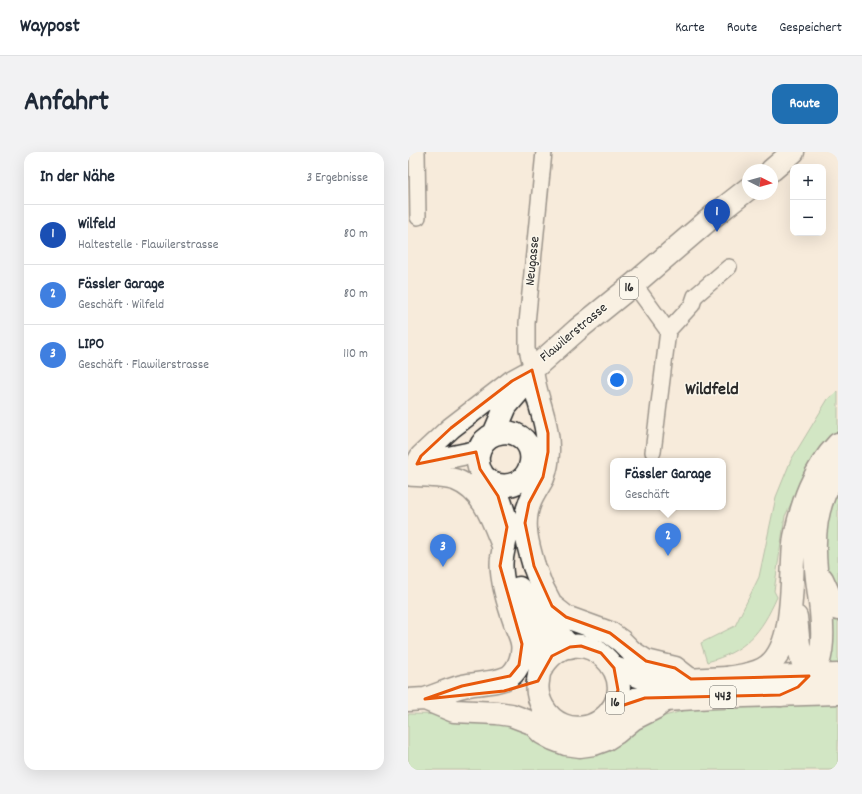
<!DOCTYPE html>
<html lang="de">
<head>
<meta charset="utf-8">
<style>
	:root { --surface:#fff; --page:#f2f2f3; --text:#1f2937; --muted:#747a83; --line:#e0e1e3; --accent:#1f6fb2 }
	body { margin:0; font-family:Dekko,sans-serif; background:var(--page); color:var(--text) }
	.controls { position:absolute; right:12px; top:12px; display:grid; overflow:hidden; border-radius:8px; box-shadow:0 4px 16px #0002 }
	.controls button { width:36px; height:36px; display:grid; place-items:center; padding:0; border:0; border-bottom:1px solid var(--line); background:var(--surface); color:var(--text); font:20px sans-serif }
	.compass { position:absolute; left:334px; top:12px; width:36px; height:36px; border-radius:50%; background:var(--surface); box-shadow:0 4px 16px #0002; rotate:96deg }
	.you { position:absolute; left:209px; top:228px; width:14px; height:14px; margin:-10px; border:3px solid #fff; border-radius:50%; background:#1a73e8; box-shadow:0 0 0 6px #1a73e833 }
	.badge { display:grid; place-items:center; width:26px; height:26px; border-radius:50%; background:var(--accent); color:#fff; font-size:13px; font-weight:700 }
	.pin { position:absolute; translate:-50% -33px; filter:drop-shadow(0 1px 2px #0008) }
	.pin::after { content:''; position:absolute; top:21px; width:14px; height:12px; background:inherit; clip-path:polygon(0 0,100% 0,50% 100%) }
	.popup { position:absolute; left:202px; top:306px; width:116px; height:52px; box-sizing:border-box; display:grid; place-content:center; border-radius:8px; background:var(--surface); filter:drop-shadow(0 1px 3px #0005); font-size:13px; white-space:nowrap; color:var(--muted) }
	.popup b { font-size:15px; color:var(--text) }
	.popup::after { content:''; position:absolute; left:50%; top:100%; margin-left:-8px; border:8px solid transparent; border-top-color:var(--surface) }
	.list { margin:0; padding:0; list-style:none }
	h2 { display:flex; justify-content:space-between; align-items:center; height:52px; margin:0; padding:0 16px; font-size:17px }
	h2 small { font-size:13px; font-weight:400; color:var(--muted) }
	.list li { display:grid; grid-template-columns:26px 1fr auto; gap:12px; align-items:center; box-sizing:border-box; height:60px; padding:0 16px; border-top:1px solid var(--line) }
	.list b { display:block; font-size:15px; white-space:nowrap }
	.list p { margin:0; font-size:13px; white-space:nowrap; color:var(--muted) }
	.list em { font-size:13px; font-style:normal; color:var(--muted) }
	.map { position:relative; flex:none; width:430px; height:618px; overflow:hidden; border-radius:12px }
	header { display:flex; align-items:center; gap:24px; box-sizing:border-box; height:56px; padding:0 20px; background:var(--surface); border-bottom:1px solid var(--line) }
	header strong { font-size:19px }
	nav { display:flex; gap:22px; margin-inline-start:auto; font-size:14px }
	.intro { display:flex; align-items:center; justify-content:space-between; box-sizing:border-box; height:96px; padding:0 24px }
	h1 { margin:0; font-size:28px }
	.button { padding:10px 18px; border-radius:12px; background:var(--accent); color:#fff; font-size:14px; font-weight:700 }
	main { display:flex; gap:24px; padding:0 24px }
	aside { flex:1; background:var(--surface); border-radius:12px; box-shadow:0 4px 16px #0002 }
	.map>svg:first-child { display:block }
	.green { fill:#a5e1a8; stroke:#68866a }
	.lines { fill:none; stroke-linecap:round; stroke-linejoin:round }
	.minor-casing { stroke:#2b2b2b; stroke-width:18 }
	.secondary-casing { stroke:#2b2b2b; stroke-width:24 }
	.primary-casing { stroke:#2b2b2b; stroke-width:25 }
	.trunk-casing { stroke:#2b2b2b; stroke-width:25 }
	.motorway-casing { stroke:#2b2b2b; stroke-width:25 }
	.minor { stroke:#fbf7ec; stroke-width:15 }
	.secondary { stroke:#fbf7ec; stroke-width:21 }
	.primary { stroke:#fbf7ec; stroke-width:22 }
	.trunk { stroke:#fbf7ec; stroke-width:22 }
	.motorway { stroke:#fbf7ec; stroke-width:22 }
	.marked { fill:none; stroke:#e8590c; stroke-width:3; stroke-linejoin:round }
	.labels { text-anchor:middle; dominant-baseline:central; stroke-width:3; stroke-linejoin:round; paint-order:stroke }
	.shield { fill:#fbf7ec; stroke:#696865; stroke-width:1 }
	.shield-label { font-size:13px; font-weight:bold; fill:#2b2b2b }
	.street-label { font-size:14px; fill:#2b2b2b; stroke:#fbf7ec }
	.district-label { font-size:18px; font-weight:bold; fill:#2b2b2b; stroke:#fbf7ec }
</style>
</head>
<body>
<header>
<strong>Waypost</strong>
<nav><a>Karte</a><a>Route</a><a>Gespeichert</a></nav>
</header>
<div class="intro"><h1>Anfahrt</h1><a class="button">Route</a></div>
<main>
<aside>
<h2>In der Nähe<small>3 Ergebnisse</small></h2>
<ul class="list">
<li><span class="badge" style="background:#1a4fb4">1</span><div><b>Wilfeld</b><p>Haltestelle · Flawilerstrasse</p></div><em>80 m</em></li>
<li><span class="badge" style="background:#3f7fe0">2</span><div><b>Fässler Garage</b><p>Geschäft · Wilfeld</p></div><em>80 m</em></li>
<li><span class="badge" style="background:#3f7fe0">3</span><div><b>LIPO</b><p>Geschäft · Flawilerstrasse</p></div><em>110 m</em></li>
</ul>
</aside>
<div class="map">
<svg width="430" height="618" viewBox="0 0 430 618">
	<rect width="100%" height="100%" fill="#f7ebdb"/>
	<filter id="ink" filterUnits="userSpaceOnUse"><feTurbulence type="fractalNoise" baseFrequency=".025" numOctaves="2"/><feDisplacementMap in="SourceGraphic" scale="8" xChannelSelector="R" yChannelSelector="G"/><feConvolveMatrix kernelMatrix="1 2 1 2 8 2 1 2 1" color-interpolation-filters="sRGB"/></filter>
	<g filter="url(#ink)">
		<!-- green -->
		<path class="green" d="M430,239V280L408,301L377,364L366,439L369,445C353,481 338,499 299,510L293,491L327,474L351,425L368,345L383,308L420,247Z
			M430,336V440C427,435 423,429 421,424C412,395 418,362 430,336Z
			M424,462L430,470V514H418Z
			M430,549V618H0V562L64,563L99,569L177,603L212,592L232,571L278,558L312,554Z"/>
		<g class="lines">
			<!-- minor casing -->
			<g class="minor-casing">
				<path id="minor" d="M9,0L10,65
					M226,132L260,179L245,300
					M260,179L284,153L287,144L321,115
					M124,218L119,197V171L136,0"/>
			</g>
			<!-- secondary casing -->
			<g class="secondary-casing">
				<path id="secondary" d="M9,312L71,299
					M2,323L13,304L43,276L104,229L124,218
					M2,323C14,324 38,324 48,328C76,339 85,370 95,395"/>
			</g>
			<!-- primary casing -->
			<g class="primary-casing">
				<path id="primary" d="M364,18L385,0
					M124,218C127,246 141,270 140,299C140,307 138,318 135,326C131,334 125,342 122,350C113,371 120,394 126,414
					M86,282L98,254L110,240L124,218L169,178L226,132L303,66L340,37
					M111,436C115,448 119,459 124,470C127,478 132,487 134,496C135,507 131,518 130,529C127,547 138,566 155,573C167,578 182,576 192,569C247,530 168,454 132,519
					M125,442C132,462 148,479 162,495
					M17,547C30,543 42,537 55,534C68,531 91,531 102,524C111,517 116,502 114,491C113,485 110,479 108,474C102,457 91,424 94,406C95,397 100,382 99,374C98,365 89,337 83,331C81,328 77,326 75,323C66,311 69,293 81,285C88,280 99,279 107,282C138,295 122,345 83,331
					M17,547L46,559L89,561L103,563L124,571L134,581L145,587L158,592L172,594L186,592L197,588L208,581L225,567L247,556L257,548
					M0,548L33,546"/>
			</g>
			<!-- trunk casing -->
			<g class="trunk-casing">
				<path id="trunk" d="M126,414L133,433L144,454L158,465L202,481L213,489L224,500L238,509L267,516L280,526
					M206,516L239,527L257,529L319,526L430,523
					M204,557L227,547L237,546L257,548L305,545L430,541"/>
			</g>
			<!-- motorway casing -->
			<g class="motorway-casing">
				<path id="motorway" d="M414,427L423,447L430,457
					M388,465C392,499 389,530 430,539
					M319,526C331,524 344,523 355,517C391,498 381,421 387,385C394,351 405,318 430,292
					M372,543C415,529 417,499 413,459C411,439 407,419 407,399C406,370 413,341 430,318"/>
			</g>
			<!-- minor -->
			<use href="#minor" class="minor"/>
			<!-- secondary -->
			<use href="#secondary" class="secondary"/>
			<!-- primary -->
			<use href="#primary" class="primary"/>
			<!-- trunk -->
			<use href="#trunk" class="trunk"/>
			<!-- motorway -->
			<use href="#motorway" class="motorway"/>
		</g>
	</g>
	<!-- marked area -->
	<path d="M0 0H430V618H0ZM124,218L140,281V300L135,325L121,351L117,371L126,414L144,454L158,465L202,481L238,509L267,516L283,527L401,524L390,535L372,543L237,546L204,557L210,538L206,516L193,501L173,494L162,495L144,504L130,529L96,539L17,547L54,534L102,524L111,513L114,492L92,414L99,375L90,344L72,317L68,300L9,312L13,304L43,276L104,229Z" fill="#f7ebdb" fill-opacity=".55" fill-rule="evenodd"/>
	<path class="marked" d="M124,218L140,281V300L135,325L121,351L117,371L126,414L144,454L158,465L202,481L238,509L267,516L283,527L401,524L390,535L372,543L237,546L204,557L210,538L206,516L193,501L173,494L162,495L144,504L130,529L96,539L17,547L54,534L102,524L111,513L114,492L92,414L99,375L90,344L72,317L68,300L9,312L13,304L43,276L104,229Z"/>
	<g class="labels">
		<!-- shield labels -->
		<g class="shield">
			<rect x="212" y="125" width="18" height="22" rx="3"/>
			<rect x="302" y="534" width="26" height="22" rx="3"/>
			<rect x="198" y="540" width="18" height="22" rx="3"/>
		</g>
		<g class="shield-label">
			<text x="221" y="136">16</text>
			<text x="315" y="545">443</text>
			<text x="207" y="551">16</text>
		</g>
		<!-- street labels -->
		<g class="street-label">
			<text transform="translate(125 109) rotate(-84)">Neugasse</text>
			<text transform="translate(166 181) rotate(-40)">Flawilerstrasse</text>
		</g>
		<!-- district labels -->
		<g class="district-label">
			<text x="304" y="238">Wildfeld</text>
		</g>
	</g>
</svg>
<div class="controls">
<button>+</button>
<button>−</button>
</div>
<svg class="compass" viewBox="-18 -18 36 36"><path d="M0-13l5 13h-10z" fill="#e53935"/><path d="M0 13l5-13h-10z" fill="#747a83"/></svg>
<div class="you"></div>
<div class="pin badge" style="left:309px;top:80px;background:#1a4fb4">1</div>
<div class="pin badge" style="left:260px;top:404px;background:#3f7fe0">2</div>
<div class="popup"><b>Fässler Garage</b>Geschäft</div>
<div class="pin badge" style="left:35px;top:415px;background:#3f7fe0">3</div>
</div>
</main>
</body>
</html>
